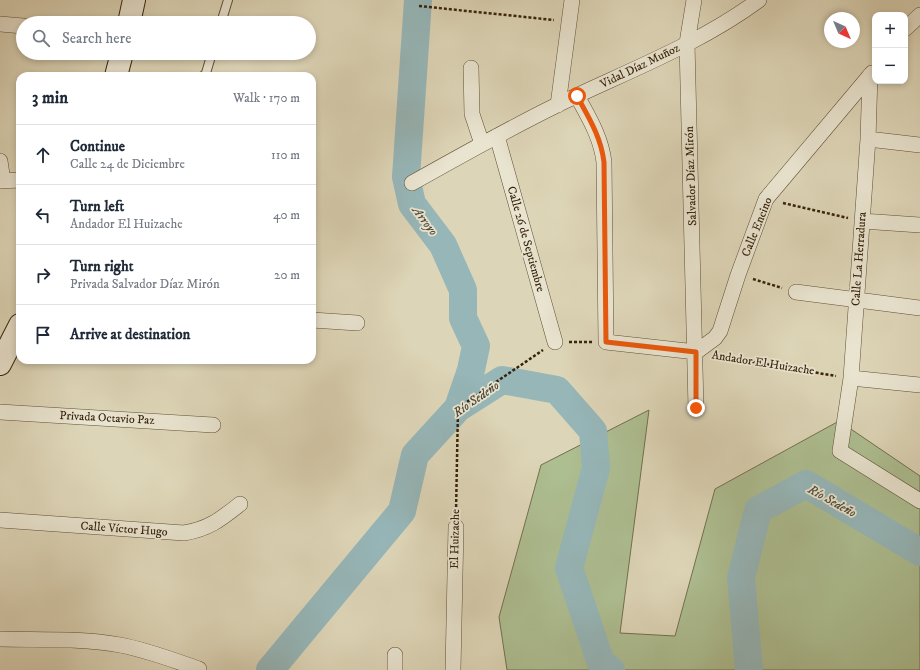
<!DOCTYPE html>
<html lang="en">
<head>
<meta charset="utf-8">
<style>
	:root { --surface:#fff; --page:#f2f2f3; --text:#1f2937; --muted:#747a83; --line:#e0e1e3 }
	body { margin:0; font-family:"IM FELL DW Pica",serif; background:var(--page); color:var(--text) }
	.controls { position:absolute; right:12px; top:12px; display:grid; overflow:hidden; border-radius:8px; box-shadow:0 2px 6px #0003 }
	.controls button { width:36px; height:36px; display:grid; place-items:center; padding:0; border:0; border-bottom:1px solid var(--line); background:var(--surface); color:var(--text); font:20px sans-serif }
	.compass { position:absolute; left:824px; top:12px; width:36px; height:36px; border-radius:50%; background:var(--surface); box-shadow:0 2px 6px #0003; rotate:136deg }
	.stop { position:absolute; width:12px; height:12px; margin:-9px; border:3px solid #ea580c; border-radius:50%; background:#fff }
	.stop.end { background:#ea580c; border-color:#fff; box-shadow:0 1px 4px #0008 }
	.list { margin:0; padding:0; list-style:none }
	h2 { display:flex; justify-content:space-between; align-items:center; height:52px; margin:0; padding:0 16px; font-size:17px }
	h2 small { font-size:13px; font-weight:400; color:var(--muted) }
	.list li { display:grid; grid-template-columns:26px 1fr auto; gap:12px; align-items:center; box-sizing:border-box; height:60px; padding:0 16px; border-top:1px solid var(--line) }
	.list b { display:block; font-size:15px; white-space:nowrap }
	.list p { margin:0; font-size:13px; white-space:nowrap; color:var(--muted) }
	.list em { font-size:13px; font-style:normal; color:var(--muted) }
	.icon { flex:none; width:22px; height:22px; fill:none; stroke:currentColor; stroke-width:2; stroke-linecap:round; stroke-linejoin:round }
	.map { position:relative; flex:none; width:920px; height:670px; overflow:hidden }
	.search { position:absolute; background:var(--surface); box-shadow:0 2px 6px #0003; left:16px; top:16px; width:300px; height:44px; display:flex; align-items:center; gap:10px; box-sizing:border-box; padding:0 14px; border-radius:22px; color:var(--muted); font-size:15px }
	.panel { position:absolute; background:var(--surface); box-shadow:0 2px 6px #0003; left:16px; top:72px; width:300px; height:292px; border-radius:12px }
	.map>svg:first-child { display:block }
	.green { fill:#adbe91; stroke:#72704e }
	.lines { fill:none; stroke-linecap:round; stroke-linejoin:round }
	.river { stroke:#96b6b8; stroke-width:28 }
	.service-casing { stroke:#605036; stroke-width:10 }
	.minor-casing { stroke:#605036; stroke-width:16 }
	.secondary-casing { stroke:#37230b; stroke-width:24 }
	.path { stroke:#37230b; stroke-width:2.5; stroke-dasharray:3 2; stroke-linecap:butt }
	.service { stroke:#e9e4d0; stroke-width:8 }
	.minor { stroke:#e9e4d0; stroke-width:15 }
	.secondary { stroke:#e9e4d0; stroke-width:22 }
	.route { stroke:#ea580c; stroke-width:5 }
	.labels { text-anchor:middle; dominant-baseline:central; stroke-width:3.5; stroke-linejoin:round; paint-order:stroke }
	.street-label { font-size:12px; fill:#37230b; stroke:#e9e4d0 }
	.water-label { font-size:13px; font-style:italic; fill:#4f4836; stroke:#e9e4d0 }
</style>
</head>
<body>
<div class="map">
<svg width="920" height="670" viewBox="0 0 920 670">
	<rect width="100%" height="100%" fill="#ddd5b7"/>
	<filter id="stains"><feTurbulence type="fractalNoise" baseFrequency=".005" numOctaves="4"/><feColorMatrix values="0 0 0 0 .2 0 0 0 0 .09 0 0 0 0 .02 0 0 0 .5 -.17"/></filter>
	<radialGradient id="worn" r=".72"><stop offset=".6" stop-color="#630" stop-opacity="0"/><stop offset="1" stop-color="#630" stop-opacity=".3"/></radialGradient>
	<!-- green -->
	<path class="green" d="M649,410L620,633L675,636L715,489L839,421L920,476V670H507L499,617L541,465Z"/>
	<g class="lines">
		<!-- river -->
		<path class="river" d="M418,0L406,177L412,204L443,245L463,290V318L476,346L471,370L458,408
			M270,670L402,511L415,455L458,408L502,380L557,390L593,431L596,468L569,568L601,663L611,670
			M749,670L741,578L758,510L806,484L920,552"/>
		<!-- service casing -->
		<g class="service-casing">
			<path id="service" d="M221,23L228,0
				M203,76L206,73L212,53"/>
		</g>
		<!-- minor casing -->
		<g class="minor-casing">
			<path id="minor" d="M694,0L687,43L696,408
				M0,24L23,26
				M905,29L920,15
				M471,68L472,114L482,144
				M870,75L868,139L851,378L840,451L920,501
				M577,96C589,118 601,137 604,162L606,342L696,352
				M558,105L572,0
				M497,136L555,342
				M868,139L920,145
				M0,161L3,181
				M0,181L20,180
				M412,183C460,156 508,129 557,105C625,72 698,45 759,0
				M862,221L920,225
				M796,292L920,308
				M312,320L357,323
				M696,352L715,338L720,331L738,275L766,199L872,73
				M851,378L920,385
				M0,412L213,425
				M0,520L184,533C209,529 221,519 240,504
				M0,639C40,640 81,638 120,645C147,650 173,660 199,669
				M395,655V670
				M453,670L456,527"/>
		</g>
		<!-- secondary casing -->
		<g class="secondary-casing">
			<path id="secondary" d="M129,23L134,0
				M116,76L122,53
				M0,364L20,325"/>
		</g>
		<!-- path -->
		<path class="path" d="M419,6L554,20
			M783,203L848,218
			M753,279L782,288
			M569,342H592
			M717,356L836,376
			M456,512L458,408L543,350"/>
		<!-- service -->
		<use href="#service" class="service"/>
		<!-- minor -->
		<use href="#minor" class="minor"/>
		<!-- secondary -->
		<use href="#secondary" class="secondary"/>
	</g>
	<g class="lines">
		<!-- route -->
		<path class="route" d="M577,96C589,118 601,137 604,162L606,342L696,352V408"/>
	</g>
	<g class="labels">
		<!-- street labels -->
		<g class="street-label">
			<text transform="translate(640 66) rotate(-26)">Vidal Díaz Muñoz</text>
			<text transform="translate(691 176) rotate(-92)">Salvador Díaz Mirón</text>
			<text transform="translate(757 227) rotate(-68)">Calle Encino</text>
			<text transform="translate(526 239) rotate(74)">Calle 26 de Septiembre</text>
			<text transform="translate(859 259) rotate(-86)">Calle La Herradura</text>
			<text transform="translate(763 363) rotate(9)">Andador El Huizache</text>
			<text transform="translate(107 418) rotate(3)">Privada Octavio Paz</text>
			<text transform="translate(124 529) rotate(4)">Calle Víctor Hugo</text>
			<text transform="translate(455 539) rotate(-89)">El Huizache</text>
		</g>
		<!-- water labels -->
		<g class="water-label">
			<text transform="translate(425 221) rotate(53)">Arroyo</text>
			<text transform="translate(476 399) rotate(-35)">Río Sedeño</text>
			<text transform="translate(832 501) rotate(29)">Río Sedeño</text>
		</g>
	</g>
	<rect width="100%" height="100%" filter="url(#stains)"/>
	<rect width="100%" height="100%" fill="url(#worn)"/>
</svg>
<div class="controls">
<button>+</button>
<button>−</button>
</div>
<svg class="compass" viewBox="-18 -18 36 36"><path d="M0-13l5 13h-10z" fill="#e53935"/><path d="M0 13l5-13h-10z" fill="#747a83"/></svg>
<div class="stop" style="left:577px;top:96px"></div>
<div class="stop end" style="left:696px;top:408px"></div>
<div class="search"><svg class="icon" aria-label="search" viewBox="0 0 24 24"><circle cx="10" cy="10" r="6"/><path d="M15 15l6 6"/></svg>Search here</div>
<section class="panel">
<h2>3 min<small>Walk · 170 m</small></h2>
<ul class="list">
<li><svg class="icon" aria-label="ahead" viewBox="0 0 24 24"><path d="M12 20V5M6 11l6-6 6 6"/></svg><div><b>Continue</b><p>Calle 24 de Diciembre</p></div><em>110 m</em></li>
<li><svg class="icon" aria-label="left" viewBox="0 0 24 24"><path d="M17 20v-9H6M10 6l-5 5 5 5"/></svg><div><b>Turn left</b><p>Andador El Huizache</p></div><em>40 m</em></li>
<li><svg class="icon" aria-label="right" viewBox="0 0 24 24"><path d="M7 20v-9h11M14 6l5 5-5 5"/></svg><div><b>Turn right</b><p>Privada Salvador Díaz Mirón</p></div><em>20 m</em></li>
<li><svg class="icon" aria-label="arrive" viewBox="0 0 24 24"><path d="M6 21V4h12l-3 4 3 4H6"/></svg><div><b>Arrive at destination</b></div></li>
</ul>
</section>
</div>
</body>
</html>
